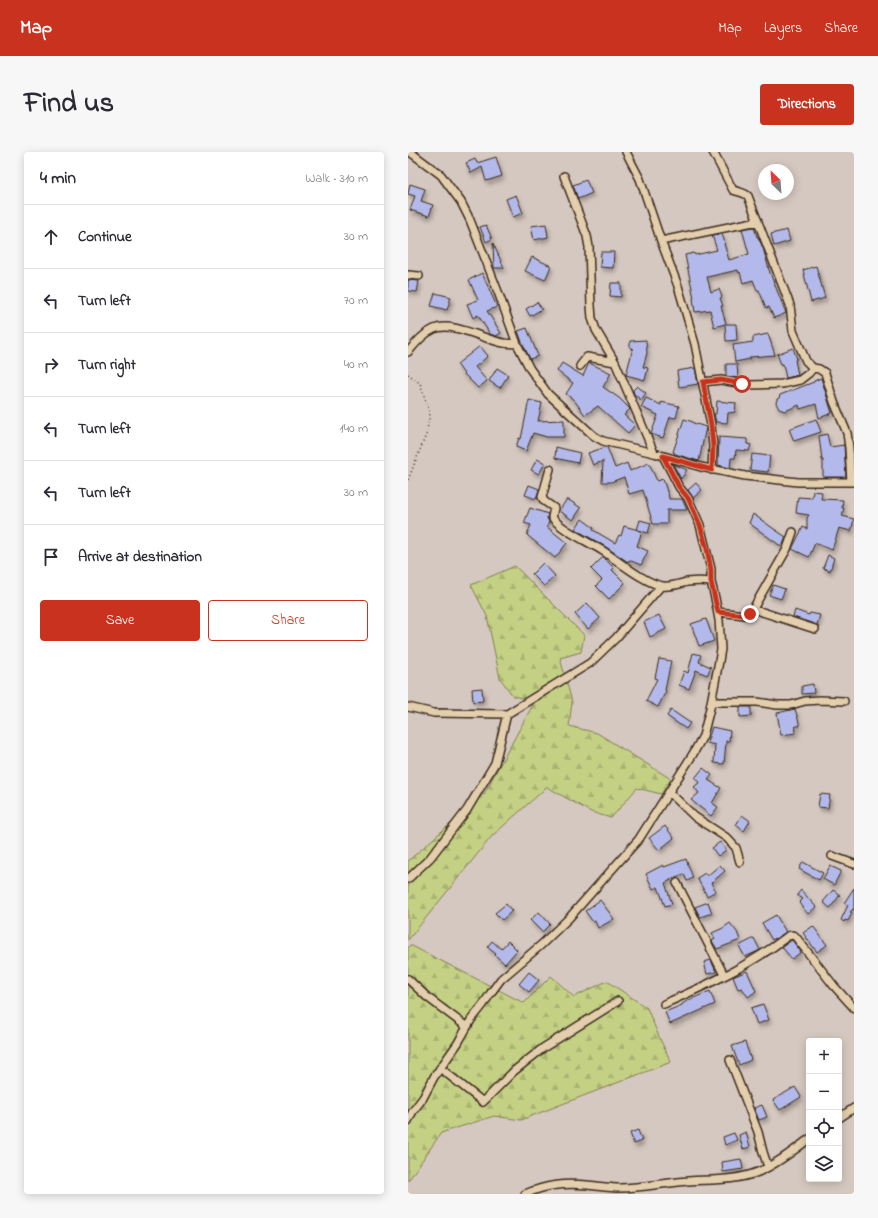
<!DOCTYPE html>
<html lang="en">
<head>
<meta charset="utf-8">
<style>
	:root { --surface:#fff; --page:#f7f7f7; --text:#2b2b33; --muted:#7c7c81; --line:#e1e1e2; --accent:#c8321e }
	body { margin:0; font-family:"Indie Flower",sans-serif; background:var(--page); color:var(--text) }
	.controls { position:absolute; right:12px; bottom:12px; display:grid; overflow:hidden; border-radius:4px; box-shadow:0 2px 10px #0003 }
	.controls button { width:36px; height:36px; display:grid; place-items:center; padding:0; border:0; border-bottom:1px solid var(--line); background:var(--surface); color:var(--text); font:20px sans-serif }
	.compass { position:absolute; left:350px; top:12px; width:36px; height:36px; border-radius:50%; background:var(--surface); box-shadow:0 2px 10px #0003; rotate:335deg }
	.stop { position:absolute; width:12px; height:12px; margin:-9px; border:3px solid #c8321e; border-radius:50%; background:#fff }
	.stop.end { background:#c8321e; border-color:#fff; box-shadow:0 1px 4px #0008 }
	.list { margin:0; padding:0; list-style:none }
	h2 { display:flex; justify-content:space-between; align-items:center; height:52px; margin:0; padding:0 16px; font-size:17px }
	h2 small { font-size:13px; font-weight:400; color:var(--muted) }
	.list li { display:grid; grid-template-columns:26px 1fr auto; gap:12px; align-items:center; box-sizing:border-box; height:64px; padding:0 16px; border-top:1px solid var(--line) }
	.list b { display:block; font-size:15px; white-space:nowrap }
	.list em { font-size:13px; font-style:normal; color:var(--muted) }
	.actions { display:flex; gap:8px; padding:12px 16px }
	.actions a { flex:1; padding:9px 0; border:1px solid var(--accent); border-radius:4px; text-align:center; font-size:14px; color:var(--accent) }
	.actions .main { background:var(--accent); color:#fff }
	.icon { flex:none; width:22px; height:22px; fill:none; stroke:currentColor; stroke-width:2; stroke-linecap:round; stroke-linejoin:round }
	.map { position:relative; flex:none; width:446px; height:1042px; overflow:hidden; border-radius:4px }
	header { display:flex; align-items:center; gap:24px; box-sizing:border-box; height:56px; padding:0 20px; background:var(--accent); color:#fff }
	header strong { font-size:19px }
	nav { display:flex; gap:22px; margin-inline-start:auto; font-size:14px }
	.intro { display:flex; align-items:center; justify-content:space-between; box-sizing:border-box; height:96px; padding:0 24px }
	h1 { margin:0; font-size:28px }
	.button { padding:10px 18px; border-radius:4px; background:var(--accent); color:#fff; font-size:14px; font-weight:700 }
	main { display:flex; gap:24px; padding:0 24px }
	aside { flex:1; background:var(--surface); border-radius:4px; box-shadow:0 2px 10px #0003 }
	.map>svg:first-child { display:block }
	.forest { fill:url(#forest-firs); stroke:#807e51 }
	.building { fill:#b3baeb; stroke:#3b2a1e; filter:url(#shadow) }
	.lines { fill:none; stroke-linecap:round; stroke-linejoin:round }
	.minor-casing { stroke:#3b2a1e; stroke-width:10 }
	.path { stroke:#3b2a1e; stroke-width:1.5; stroke-dasharray:1 3; stroke-linecap:butt }
	.minor { stroke:#e3cead; stroke-width:7 }
	.route { stroke:#c8321e; stroke-width:5 }
</style>
</head>
<body>
<header>
<strong>Map</strong>
<nav><a>Map</a><a>Layers</a><a>Share</a></nav>
</header>
<div class="intro"><h1>Find us</h1><a class="button">Directions</a></div>
<main>
<aside>
<h2>4 min<small>Walk · 310 m</small></h2>
<ul class="list">
<li><svg class="icon" aria-label="ahead" viewBox="0 0 24 24"><path d="M12 20V5M6 11l6-6 6 6"/></svg><div><b>Continue</b></div><em>30 m</em></li>
<li><svg class="icon" aria-label="left" viewBox="0 0 24 24"><path d="M17 20v-9H6M10 6l-5 5 5 5"/></svg><div><b>Turn left</b></div><em>70 m</em></li>
<li><svg class="icon" aria-label="right" viewBox="0 0 24 24"><path d="M7 20v-9h11M14 6l5 5-5 5"/></svg><div><b>Turn right</b></div><em>40 m</em></li>
<li><svg class="icon" aria-label="left" viewBox="0 0 24 24"><path d="M17 20v-9H6M10 6l-5 5 5 5"/></svg><div><b>Turn left</b></div><em>140 m</em></li>
<li><svg class="icon" aria-label="left" viewBox="0 0 24 24"><path d="M17 20v-9H6M10 6l-5 5 5 5"/></svg><div><b>Turn left</b></div><em>30 m</em></li>
<li><svg class="icon" aria-label="arrive" viewBox="0 0 24 24"><path d="M6 21V4h12l-3 4 3 4H6"/></svg><div><b>Arrive at destination</b></div></li>
</ul>
<div class="actions"><a class="main">Save</a><a>Share</a></div>
</aside>
<div class="map">
<svg width="446" height="1042" viewBox="0 0 446 1042">
	<defs>
		<pattern id="forest-firs" width="22" height="20" patternUnits="userSpaceOnUse"><rect width="22" height="20" fill="#c4d184"/><path d="M5 1l3.5 6h-7zM16 11l3.5 6h-7z" fill="#a9b472"/></pattern>
		<filter id="shadow"><feDropShadow dx="2" dy="3.5" stdDeviation="2" flood-color="#0004"/></filter>
	</defs>
	<rect width="100%" height="100%" fill="#d5c8c0"/>
	<filter id="ink" filterUnits="userSpaceOnUse"><feTurbulence type="fractalNoise" baseFrequency=".025" numOctaves="2"/><feDisplacementMap in="SourceGraphic" scale="8" xChannelSelector="R" yChannelSelector="G"/><feConvolveMatrix kernelMatrix="1 2 1 2 8 2 1 2 1" color-interpolation-filters="sRGB"/></filter>
	<g filter="url(#ink)">
		<!-- forest -->
		<path class="forest" d="M107,414L176,483L173,500L152,506L164,550L161,574L189,581L263,627L253,642L229,636L203,666L183,660L139,635L84,684L0,788V709L76,642L127,549L105,544L92,526L79,464L63,433Z
			M2,793L116,851L143,824L166,845L199,829L239,856L252,887L263,910L113,968L86,964L33,981L0,1029V796Z"/>
		<!-- building -->
		<path class="building" d="M88,5L94,24L78,29L74,15L63,21L58,11L67,7L69,11Z
			M178,28L184,41L170,47L165,33Z
			M2,32L17,37L13,49L25,53L21,64L2,58L7,44L0,42Z
			M108,43L115,61L105,65L98,47Z
			M138,72L140,85L126,88L123,74Z
			M78,73L84,87L78,90L72,75Z
			M346,75L349,85H350L355,96L362,121L378,161L366,166L361,155L358,156L351,138H349L345,128L335,131L332,120L331,121L330,118L299,125L303,140L311,137L314,145L312,146L315,154H313L318,172H328L329,188L318,189L317,172L306,175L302,158L287,160L285,146H286L277,103L286,101L287,103L309,98L304,83L314,82L317,91L316,92L321,108L341,102L334,77Z
			M379,78L382,89L366,94L363,82Z
			M85,91L96,116H86Z
			M193,100H206L205,116L192,115Z
			M124,105L143,114L137,128L117,119Z
			M408,114L417,146L403,150L395,118Z
			M74,121L89,155L79,159L93,181L88,184L82,182L70,163L65,166L59,152L70,148L61,128Z
			M0,128L11,129L9,140L0,139Z
			M203,131H213V145L202,144Z
			M27,141L43,145L39,158L23,154Z
			M129,150L134,157L122,164L118,157Z
			M119,176L130,204L122,207L114,190L110,179Z
			M360,182L367,203L342,205V207L327,210L325,193L345,190V185Z
			M238,188L239,201L235,215L240,216L237,228L218,223L225,196H222V189Z
			M72,194L80,204L67,215L79,229L70,236L56,222L49,212Z
			M385,196L389,207L387,208L390,223L378,226L375,212H373L369,202Z
			M154,211L175,224L181,211L203,221L195,235L211,246L222,257L216,263L227,273L220,281L190,254L177,263L166,248L158,242L165,231L149,219Z
			M318,212H329L330,226L318,224Z
			M89,216L100,223L92,236L81,229Z
			M287,216L290,232L271,235L269,219Z
			M413,226L424,261L411,266L408,252L392,257L391,253L377,259L371,257L368,251L369,247L371,246L372,243L406,230V229Z
			M229,234L238,241L233,248L226,242L225,238Z
			M238,246L253,253V250L271,254L268,266L262,265L255,286L243,282L250,263L233,255Z
			M121,248L134,251L130,269L156,268V285H139L125,281L118,299L108,295L111,286L113,287Z
			M309,249L328,251L327,260L320,261L319,271L308,270L306,262H308Z
			M276,267L285,270V271L298,275L291,309L267,302V301L265,300Z
			M408,267L413,280L386,289L381,277Z
			M419,282L422,295L436,293L438,325H415V308H414L411,284Z
			M311,285L339,287V292L343,293L341,299L328,298L327,306H323L322,316L310,313Z
			M148,295L172,301L170,311L147,306Z
			M198,295H199L207,316L219,311L222,319L241,311L249,329L255,327L259,340H260L261,347H274L279,358H259V372H245L235,338L221,342L216,325L203,330H194L195,309L185,313L180,301Z
			M344,302L362,304L360,320L342,318Z
			M129,307L137,311L131,322L123,318Z
			M265,312L279,318L273,327Z
			M288,331L294,338L285,346L280,338Z
			M121,333L131,337L128,347L117,343Z
			M405,339L414,340L413,347L435,348L434,356H436L434,364L446,367L443,379L431,376L424,398L407,391L401,405L384,397L395,375L399,377V366L401,363L388,361L390,345L404,346Z
			M159,347L173,356L165,368L151,359Z
			M122,356L140,362L139,366L141,370L139,375L159,391L147,406L119,383L123,373L116,371Z
			M345,362L366,377L378,385L374,395L341,371Z
			M174,367L186,376L185,378L207,391L211,383L213,384L216,374L234,379L229,394L240,399L233,413L221,408L220,410L198,395L167,377Z
			M232,368L243,371L240,381L229,378Z
			M420,403L426,406L422,419L415,416Z
			M195,405L206,416L204,418L217,431L201,447L188,434L194,428L183,417Z
			M135,411L147,424L136,434L124,422Z
			M365,433L377,437L373,447L361,443Z
			M179,451L192,466L180,477L167,462Z
			M387,458L401,463L402,461L412,463L409,473L385,465Z
			M251,463L258,477L242,485L236,470Z
			M298,467L306,489L291,494L283,472Z
			M285,501L293,503L291,510L303,515L299,523L288,518L281,537L271,533L276,519L280,521Z
			M251,507L263,509L257,538L258,539L250,555L238,549L249,527L247,526Z
			M405,532L406,541L394,542V534Z
			M74,536L75,549L65,550L64,537Z
			M332,555H343V564L332,565Z
			M387,557L392,574H387L388,581L373,583L369,561Z
			M263,558L282,571L278,577L259,564Z
			M304,575L322,579L321,589H318L316,612L306,611L307,593L299,591Z
			M295,616L304,623L300,628L313,636L304,651L310,655L303,664L283,648L291,641L286,635L292,630L287,626Z
			M412,642L422,643L420,656L410,655Z
			M334,663L342,669L336,679L328,673Z
			M257,674L266,686L251,698L241,686Z
			M312,690L318,698L310,704L304,696Z
			M278,707L285,726L279,729L276,722L262,727L263,728L257,731L264,752L257,754L250,735L245,737L238,722L255,713L256,715Z
			M395,710L415,721L411,728L391,717Z
			M312,713L317,719L303,731L308,739L299,744L289,726L297,721L299,724Z
			M422,714L433,719L426,733L415,727Z
			M446,736V758L445,757L442,760L444,761L440,769L437,768L436,770L433,768L440,753L436,751Z
			M393,738L408,755L400,762L391,751L395,747L389,743Z
			M425,738L432,743L422,756L415,750Z
			M192,748L206,767L190,776L187,769L185,770L177,759Z
			M300,750L304,761L292,765L287,755Z
			M98,752L104,759L94,768L87,761Z
			M131,760L142,772L134,780L122,768Z
			M368,763L378,780L367,787V786L364,788L354,771Z
			M322,771L329,780L332,788L309,797L304,789L307,787L304,781L315,776Z
			M405,774L419,793L409,800L395,781Z
			M346,786L352,798L337,805L331,794Z
			M384,788L393,800L384,807L374,795Z
			M84,789L93,797L100,789L109,798L97,812L87,803L88,802L79,795Z
			M303,808L308,820L299,822L296,810Z
			M339,819L348,839L340,845L334,836L330,837L325,825Z
			M121,820L131,828L121,840L111,832Z
			M302,839L307,852L262,872L257,860L274,853V852L281,848Z
			M355,852L361,868L349,872L343,856Z
			M337,890L343,908L331,913L324,894Z
			M387,935L393,945L372,958L365,948Z
			M354,953L359,965L351,968L346,956Z
			M230,978L234,989L226,992L222,981Z
			M338,980L342,995L335,997L331,983Z
			M326,981L329,988L317,993L315,985Z
			M333,1007L335,1017L315,1020L314,1010Z"/>
		<g class="lines">
			<!-- minor casing -->
			<g class="minor-casing">
				<path id="minor" d="M2,0L33,23L53,50L62,68L89,137L109,192L122,217L140,242L186,284L195,289L246,301L293,315L337,324L390,330H446
					M218,0L232,27L253,89L270,134L287,192L303,273L305,294L304,318
					M305,0L325,38C330,40 336,40 340,44L382,153L385,179L398,209L405,216L411,217L417,221L426,250L439,281L441,296L443,330
					M156,24L179,84L181,95L183,154L184,166L188,178L207,210
					M253,89L350,69
					M0,123L11,124
					M0,200C8,191 15,182 26,177C45,169 77,188 96,191C100,192 104,191 109,192
					M172,214L179,205L207,210L246,301
					M295,230L313,228L341,233L374,232L392,228L401,221L405,216
					M142,317L134,345L136,349L146,356L144,365C151,377 183,391 195,399C209,408 238,432 255,434C262,435 271,432 279,430C287,429 295,429 303,430
					M345,457L407,477
					M310,460L337,463L342,462L367,418L379,397L385,380
					M304,550H349L369,553H383L397,549L412,548L436,549
					M0,555L26,561L99,562L182,511L208,486L253,434
					M261,640L287,665L319,686L328,696L332,710
					M424,704L446,712
					M0,727L22,706L59,658L87,611L99,562
					M269,731L316,823
					M0,827L19,845L59,875
					M256,852C299,833 343,813 380,784L384,783L387,784L426,834L446,856
					M322,908L350,980L355,1000L360,1015
					M32,916L75,950L106,919L135,896L210,849
					M431,966L446,956
					M0,969L5,959L15,946L26,925L50,891L63,868L75,853L82,842L93,827L133,793L161,766L231,687L285,602L295,584L302,556L311,509L313,497L311,468L307,446L303,430V417L292,373L280,346L271,335L255,304
					M117,1042C138,1033 156,1031 179,1033C190,1034 201,1036 212,1036C232,1036 250,1032 270,1030C296,1027 325,1030 350,1020C368,1013 386,998 401,987"/>
			</g>
			<!-- path -->
			<path class="path" d="M0,222L12,231L22,262L18,283L0,328"/>
			<!-- minor -->
			<use href="#minor" class="minor"/>
		</g>
	</g>
	<g class="lines" filter="url(#ink)">
		<!-- route -->
		<path class="route" d="M334,232L313,228L295,230L303,273L305,294L304,318L255,304L271,335L280,346L292,373L299,397L303,418V430L310,460L337,463L342,462"/>
	</g>
</svg>
<div class="controls">
<button>+</button>
<button>−</button>
<button><svg class="icon" aria-label="locate" viewBox="0 0 24 24"><circle cx="12" cy="12" r="6"/><path d="M12 2v4M12 18v4M2 12h4M18 12h4"/></svg></button>
<button><svg class="icon" aria-label="layers" viewBox="0 0 24 24"><path d="M12 4l9 5-9 5-9-5zM3 14l9 5 9-5"/></svg></button>
</div>
<svg class="compass" viewBox="-18 -18 36 36"><path d="M0-13l5 13h-10z" fill="#e53935"/><path d="M0 13l5-13h-10z" fill="#7c7c81"/></svg>
<div class="stop" style="left:334px;top:232px"></div>
<div class="stop end" style="left:342px;top:462px"></div>
</div>
</main>
</body>
</html>
